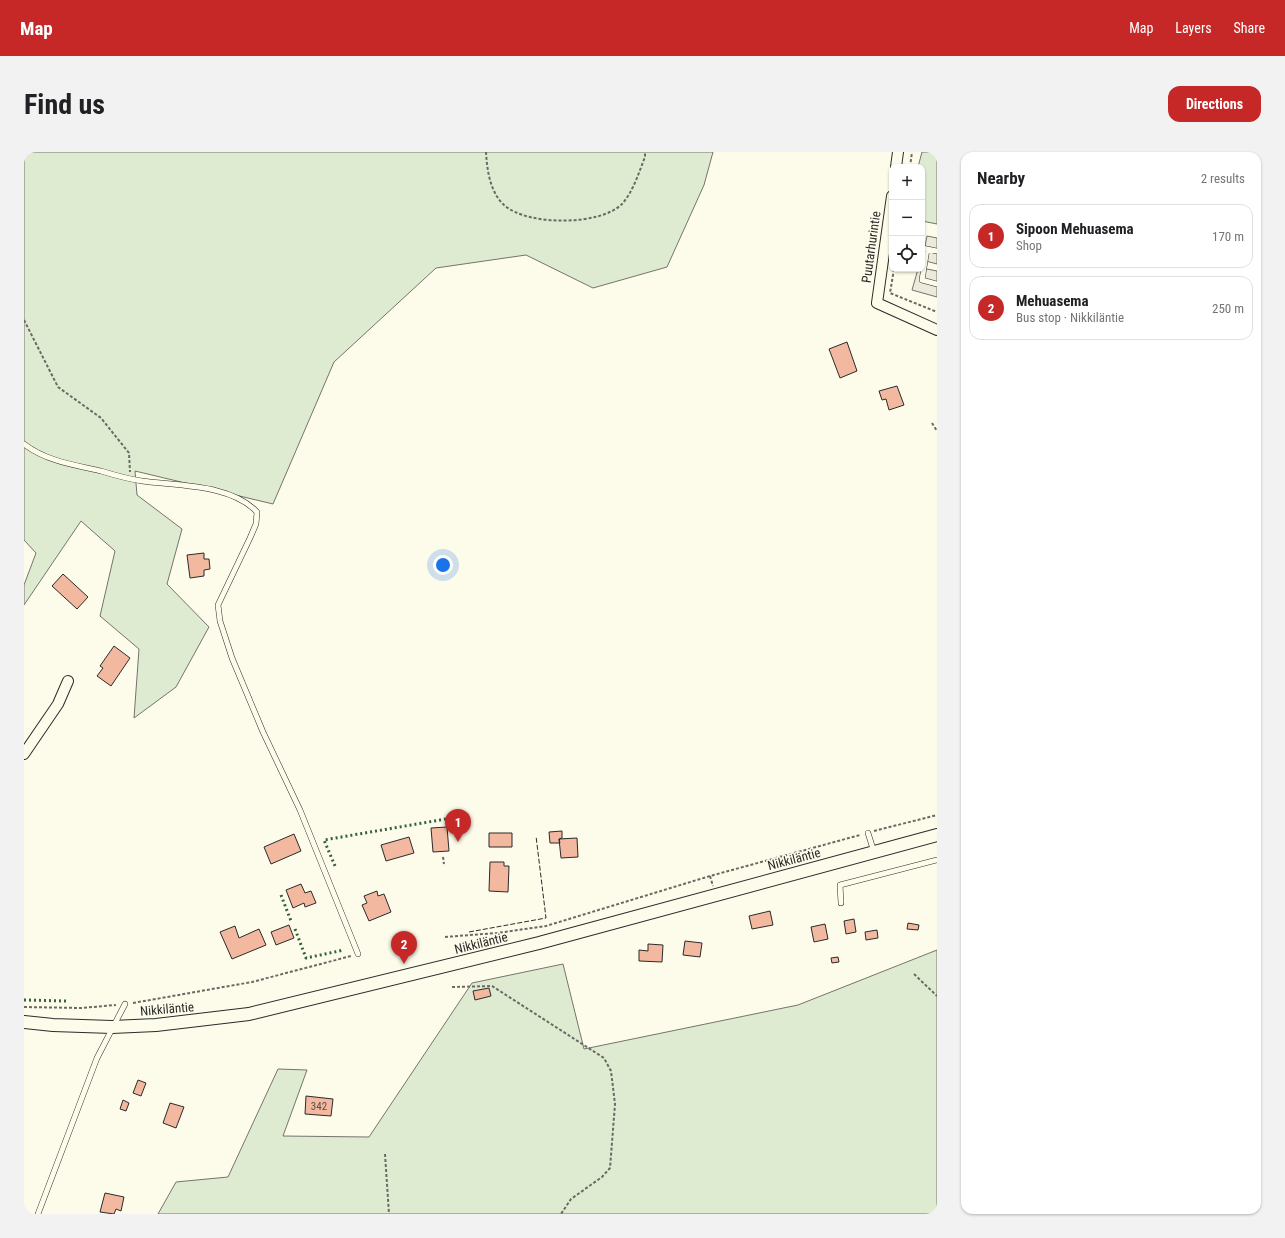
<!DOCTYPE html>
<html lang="en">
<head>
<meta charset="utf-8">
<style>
	:root { --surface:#fff; --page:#f2f2f2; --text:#202124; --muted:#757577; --line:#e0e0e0; --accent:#c62828 }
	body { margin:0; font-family:"Roboto Condensed",sans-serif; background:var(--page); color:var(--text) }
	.controls { position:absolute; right:12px; top:12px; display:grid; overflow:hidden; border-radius:8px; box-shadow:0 1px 3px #0004 }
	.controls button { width:36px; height:36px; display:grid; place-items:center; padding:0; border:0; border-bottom:1px solid var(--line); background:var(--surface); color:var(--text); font:20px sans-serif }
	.you { position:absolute; left:419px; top:413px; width:14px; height:14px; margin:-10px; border:3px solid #fff; border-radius:50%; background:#1a73e8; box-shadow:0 0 0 6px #1a73e833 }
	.badge { display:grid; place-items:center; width:26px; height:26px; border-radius:50%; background:var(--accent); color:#fff; font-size:13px; font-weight:700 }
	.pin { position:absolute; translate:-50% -33px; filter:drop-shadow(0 1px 2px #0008) }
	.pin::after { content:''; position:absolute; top:21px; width:14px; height:12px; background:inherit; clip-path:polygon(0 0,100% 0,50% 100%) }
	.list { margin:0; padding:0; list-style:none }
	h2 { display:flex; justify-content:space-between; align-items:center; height:52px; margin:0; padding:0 16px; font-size:17px }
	h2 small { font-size:13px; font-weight:400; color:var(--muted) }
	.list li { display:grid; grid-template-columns:26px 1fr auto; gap:12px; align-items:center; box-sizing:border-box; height:64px; margin:0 8px 8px; padding:0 8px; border:1px solid var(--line); border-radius:12px }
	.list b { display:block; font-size:15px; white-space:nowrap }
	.list p { margin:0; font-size:13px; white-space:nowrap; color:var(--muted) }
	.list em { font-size:13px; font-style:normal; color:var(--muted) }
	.icon { flex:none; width:22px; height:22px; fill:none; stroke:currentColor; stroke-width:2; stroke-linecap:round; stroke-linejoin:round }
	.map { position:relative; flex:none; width:913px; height:1062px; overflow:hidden; border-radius:12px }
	header { display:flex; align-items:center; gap:24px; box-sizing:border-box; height:56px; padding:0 20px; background:var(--accent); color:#fff }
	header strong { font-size:19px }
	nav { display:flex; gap:22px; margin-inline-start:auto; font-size:14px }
	.intro { display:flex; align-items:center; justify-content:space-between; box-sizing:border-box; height:96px; padding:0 24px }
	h1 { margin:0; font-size:28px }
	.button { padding:10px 18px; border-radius:12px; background:var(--accent); color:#fff; font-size:14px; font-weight:700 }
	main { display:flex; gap:24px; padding:0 24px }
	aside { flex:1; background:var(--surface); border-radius:12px; box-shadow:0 1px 3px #0004 }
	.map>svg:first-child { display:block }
	.green { fill:#deebd1; stroke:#74746e }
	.parking { fill:#eceadb; stroke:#74746e }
	.building { fill:#f2b8a0; stroke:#2b2b2b }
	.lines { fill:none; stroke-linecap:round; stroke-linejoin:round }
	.service-casing { stroke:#2b2b2b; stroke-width:6 }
	.minor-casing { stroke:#2b2b2b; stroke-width:12 }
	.tertiary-casing { stroke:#2b2b2b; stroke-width:14 }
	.path { stroke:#6a6964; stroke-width:2; stroke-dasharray:3 2; stroke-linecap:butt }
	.service { stroke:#fdfbea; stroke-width:5 }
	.minor { stroke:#fdfbea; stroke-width:10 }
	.tertiary { stroke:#fdfbea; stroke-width:12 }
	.hedge { stroke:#34623c; stroke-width:3; stroke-dasharray:2 3; stroke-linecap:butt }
	.fence { stroke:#2b2b2b; stroke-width:1; stroke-dasharray:5 2; stroke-linecap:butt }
	.labels { text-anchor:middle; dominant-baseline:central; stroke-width:3; stroke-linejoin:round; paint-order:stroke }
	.number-label { font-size:11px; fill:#5d4e48 }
	.street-label { font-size:13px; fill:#2b2b2b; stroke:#fdfbea }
</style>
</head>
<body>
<header>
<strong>Map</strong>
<nav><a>Map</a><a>Layers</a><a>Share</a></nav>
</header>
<div class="intro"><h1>Find us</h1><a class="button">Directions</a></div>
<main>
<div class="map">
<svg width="913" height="1062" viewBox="0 0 913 1062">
	<rect width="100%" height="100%" fill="#fdfbea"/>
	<!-- green -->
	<path class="green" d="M0,0H689L680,33L643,115L569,136L502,103L412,116L310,210L249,352L111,319L113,343L158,377L143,432L185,475L152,535L110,566L115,497L76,464L91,399L57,369L0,453V433L12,401L0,388Z
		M898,0H913V72L898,69V15H894Z
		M913,798V1062H134L152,1030L204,1025L254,917L283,918L259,984L345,985L448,831L539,812L560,897L774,853Z"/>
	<!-- parking -->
	<path class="parking" d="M903,84L913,86V112L898,108Z
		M898,116L913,119V145L888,138L894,117Z"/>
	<!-- building -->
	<path class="building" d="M823,190L833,219L816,226L805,197Z
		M873,234L880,253L865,258L862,247L858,248L855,239Z
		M180,401V407H185L186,417L180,418V424L166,426L163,403Z
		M39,422L64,445L53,457L28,434Z
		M90,494L106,506L87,534L73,524L79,516L76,514Z
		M423,675L425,699L409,700L407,676Z
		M538,679V686L535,687L536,691H526L525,680Z
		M465,681H488V695H465Z
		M270,682L277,699L247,712L240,695Z
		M385,685L390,701L362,709L357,693Z
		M553,686L554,705L537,706L535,687Z
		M466,710H480V714H485L484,740L465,739Z
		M277,732L281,741L287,739L292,751L281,755L280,751L269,756L262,738Z
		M353,739L354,744L360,742L367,760L345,769L338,753L343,751L340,744Z
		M746,759L749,773L728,777L725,764Z
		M830,767L832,780L822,782L820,769Z
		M884,771L895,773L894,778L883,777Z
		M801,772L804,787L790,790L787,775Z
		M265,773L270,786L252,793L247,780Z
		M211,774L215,786L235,777L242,793L208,807L196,780Z
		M853,778L854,786L842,788L841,780Z
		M661,789L678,791L676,805L659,803Z
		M624,792L639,793L638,810L615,809V798L624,799Z
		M814,805L815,810L808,811L807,806Z
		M465,836L467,844L451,848L449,839Z
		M114,928L122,931L117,944L109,941Z
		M282,944L309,947L307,964L281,962Z
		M99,948L105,951L102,959L96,957Z
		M146,951L160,955L152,976L139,971Z
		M81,1041L100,1045L97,1059L92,1057L90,1062L76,1060Z"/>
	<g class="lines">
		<!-- service casing -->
		<g class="service-casing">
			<path id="service" d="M898,96L903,97L898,128L913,132
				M903,97L913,99
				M0,292C22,309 50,313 77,319C90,323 104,327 118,329C154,334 207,332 233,360L232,372L226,386L194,453L196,469L208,506L239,580L276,658L334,802
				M844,681L850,700
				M817,751L816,733L913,708
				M14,1062L73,906L101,852"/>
		</g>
		<!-- minor casing -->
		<g class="minor-casing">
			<path id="minor" d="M872,15L874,0
				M868,44L853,151L913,178
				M0,602L34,552L44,529"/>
		</g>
		<!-- tertiary casing -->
		<g class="tertiary-casing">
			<path id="tertiary" d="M0,870L29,873L88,875L132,873L225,862L515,791L913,683"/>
		</g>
		<!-- path -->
		<path class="path" d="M462,0C463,18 466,40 480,53C503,74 576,74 598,52C609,40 615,20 621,5V0
			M886,15L888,0
			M870,117L866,141L913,160
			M0,168L34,235L77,266L105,301L106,320
			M908,271L913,279
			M850,679L913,663
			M419,705L420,712
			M686,724L689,734
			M421,785L473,781L522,774L686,724L836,683
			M890,822L913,844
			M428,835L468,834L580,906L587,919L591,952L586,1016L578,1025L547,1047L537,1062
			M109,851L228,830L327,804
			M0,855L57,856L92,853
			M361,1002L365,1062"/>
		<!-- service -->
		<use href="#service" class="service"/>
		<!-- minor -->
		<use href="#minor" class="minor"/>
		<!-- tertiary -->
		<use href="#tertiary" class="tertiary"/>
		<!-- hedge -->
		<path class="hedge" d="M311,714L300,688L445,663
			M257,743L267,769
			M271,777L282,806L320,798
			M0,848L42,849"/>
		<!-- fence -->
		<path class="fence" d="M445,780L522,766L512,684"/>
	</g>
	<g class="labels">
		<!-- number labels -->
		<g class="number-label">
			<text x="295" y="954">342</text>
		</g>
		<!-- street labels -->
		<g class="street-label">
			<text transform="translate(847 95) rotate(-82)">Puutarhurintie</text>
			<text transform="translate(770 707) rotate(-15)">Nikkiläntie</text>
			<text transform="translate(457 791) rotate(-14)">Nikkiläntie</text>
			<text transform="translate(143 857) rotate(-5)">Nikkiläntie</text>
		</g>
	</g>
</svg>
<div class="controls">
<button>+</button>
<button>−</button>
<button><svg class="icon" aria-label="locate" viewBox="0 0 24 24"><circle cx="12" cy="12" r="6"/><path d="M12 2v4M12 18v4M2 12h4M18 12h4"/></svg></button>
</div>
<div class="you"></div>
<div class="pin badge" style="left:434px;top:690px">1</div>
<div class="pin badge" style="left:380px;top:812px">2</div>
</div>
<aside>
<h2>Nearby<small>2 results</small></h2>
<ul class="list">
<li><span class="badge">1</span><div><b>Sipoon Mehuasema</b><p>Shop</p></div><em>170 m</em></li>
<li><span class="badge">2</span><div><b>Mehuasema</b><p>Bus stop · Nikkiläntie</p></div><em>250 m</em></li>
</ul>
</aside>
</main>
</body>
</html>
